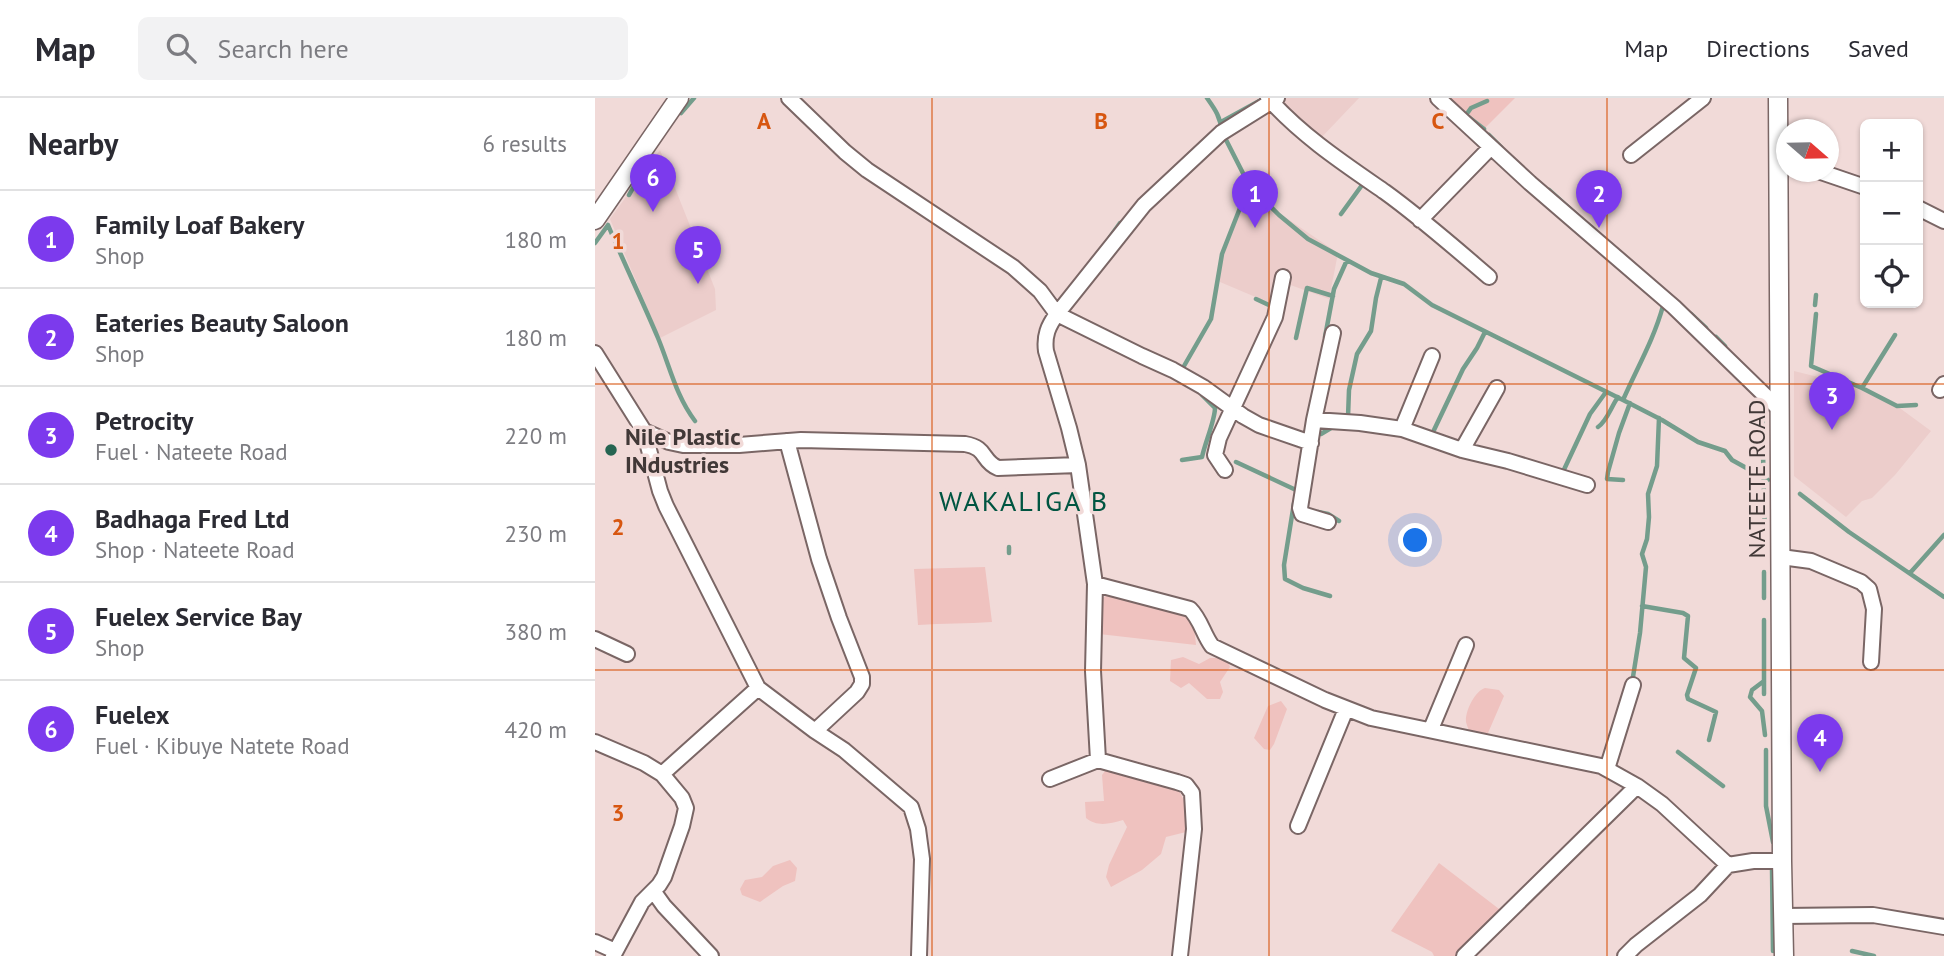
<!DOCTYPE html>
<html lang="en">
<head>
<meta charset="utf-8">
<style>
	:root { --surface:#fff; --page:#f2f2f3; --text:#2b2b33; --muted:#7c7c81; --line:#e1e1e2; --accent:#7c3aed }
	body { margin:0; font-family:"PT Sans",sans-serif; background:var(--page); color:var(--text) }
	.controls { position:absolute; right:21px; top:21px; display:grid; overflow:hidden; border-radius:10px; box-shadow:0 2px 5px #0004 }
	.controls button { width:63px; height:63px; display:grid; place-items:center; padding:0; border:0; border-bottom:2px solid var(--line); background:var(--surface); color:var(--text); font:35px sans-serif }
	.compass { position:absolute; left:1181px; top:21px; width:63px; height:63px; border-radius:50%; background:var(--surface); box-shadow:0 2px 5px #0004; rotate:110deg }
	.you { position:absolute; left:821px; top:443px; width:24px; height:24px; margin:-18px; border:5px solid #fff; border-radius:50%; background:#1a73e8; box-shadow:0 0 0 10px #1a73e833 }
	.badge { display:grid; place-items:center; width:46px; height:46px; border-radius:50%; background:var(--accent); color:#fff; font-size:23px; font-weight:700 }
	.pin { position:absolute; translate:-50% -58px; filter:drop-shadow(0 2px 4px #0008) }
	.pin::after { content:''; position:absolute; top:37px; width:24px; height:21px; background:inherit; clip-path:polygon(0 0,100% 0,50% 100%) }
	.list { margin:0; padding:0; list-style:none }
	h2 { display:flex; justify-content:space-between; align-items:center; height:91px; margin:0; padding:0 28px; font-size:30px }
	h2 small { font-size:23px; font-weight:400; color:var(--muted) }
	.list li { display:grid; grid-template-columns:46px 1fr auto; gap:21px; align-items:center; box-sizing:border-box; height:98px; padding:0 28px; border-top:2px solid var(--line) }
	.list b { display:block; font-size:26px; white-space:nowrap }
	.list p { margin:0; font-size:23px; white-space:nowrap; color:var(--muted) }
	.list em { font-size:23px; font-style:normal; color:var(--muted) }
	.icon { flex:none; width:38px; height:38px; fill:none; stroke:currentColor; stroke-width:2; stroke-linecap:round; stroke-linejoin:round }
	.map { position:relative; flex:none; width:1349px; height:858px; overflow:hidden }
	header { display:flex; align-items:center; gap:42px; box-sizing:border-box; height:98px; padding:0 35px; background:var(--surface); border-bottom:2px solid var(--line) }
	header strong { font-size:33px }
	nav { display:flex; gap:38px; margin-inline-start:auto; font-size:24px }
	.search { width:490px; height:63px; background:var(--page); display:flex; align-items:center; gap:18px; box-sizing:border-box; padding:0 24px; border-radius:10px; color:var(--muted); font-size:26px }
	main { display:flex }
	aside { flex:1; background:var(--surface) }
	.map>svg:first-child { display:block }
	.built { fill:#eccdcb }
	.green { fill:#efc2bf }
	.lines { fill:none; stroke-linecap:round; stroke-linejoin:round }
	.stream { stroke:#749d8c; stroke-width:4.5 }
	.minor-casing { stroke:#7a6665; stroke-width:18 }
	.major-casing { stroke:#7a6665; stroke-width:21 }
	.minor { stroke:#fff; stroke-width:14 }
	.major { stroke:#fff; stroke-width:18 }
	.grid { fill:none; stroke:#d75610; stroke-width:2; stroke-opacity:0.55 }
	.poi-dot { fill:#256451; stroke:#f1dad8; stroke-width:2.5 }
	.labels { text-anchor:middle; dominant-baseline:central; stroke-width:7; stroke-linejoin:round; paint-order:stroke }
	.poi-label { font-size:24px; font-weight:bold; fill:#413837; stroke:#f1dad8; text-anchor:start }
	.street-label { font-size:24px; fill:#413837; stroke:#f1dad8 }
	.quarter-label { font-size:28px; letter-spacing:2px; fill:#005541; stroke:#f1dad8 }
	.grid-label { font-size:23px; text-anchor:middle; font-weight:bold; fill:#d75610; stroke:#f1dad8; stroke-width:7; stroke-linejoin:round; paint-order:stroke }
</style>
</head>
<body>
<header>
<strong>Map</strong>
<div class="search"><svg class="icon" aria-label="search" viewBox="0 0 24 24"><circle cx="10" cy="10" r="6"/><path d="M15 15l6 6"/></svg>Search here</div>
<nav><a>Map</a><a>Directions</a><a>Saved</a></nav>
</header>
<main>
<aside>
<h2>Nearby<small>6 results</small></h2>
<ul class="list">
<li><span class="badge">1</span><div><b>Family Loaf Bakery</b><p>Shop</p></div><em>180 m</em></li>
<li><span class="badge">2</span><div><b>Eateries Beauty Saloon</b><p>Shop</p></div><em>180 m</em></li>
<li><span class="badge">3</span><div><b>Petrocity</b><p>Fuel · Nateete Road</p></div><em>220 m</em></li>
<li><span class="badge">4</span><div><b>Badhaga Fred Ltd</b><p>Shop · Nateete Road</p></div><em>230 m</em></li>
<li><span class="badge">5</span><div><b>Fuelex Service Bay</b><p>Shop</p></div><em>380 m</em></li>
<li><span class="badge">6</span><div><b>Fuelex</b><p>Fuel · Kibuye Natete Road</p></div><em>420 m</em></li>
</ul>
</aside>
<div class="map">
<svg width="1349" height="858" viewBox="0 0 1349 858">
	<rect width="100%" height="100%" fill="#f1dad8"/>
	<!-- built -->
	<path class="built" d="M683,0H764L724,42Z
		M65,52L120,191L121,212L65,240L15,121Z
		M657,87L687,117L743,155L734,201L690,185L677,206L625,184L624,173L627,157Z
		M1199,273L1267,290L1302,308L1336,333L1300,377L1277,400L1267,403L1251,419L1199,378Z"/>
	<!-- green -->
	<path class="green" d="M850,0H920L886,34Z
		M390,469L397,524C372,526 348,525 323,527L319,471Z
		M511,498L589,513L599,527L601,547L504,536L506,501Z
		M588,559L604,566L615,560H631L635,569L625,584L628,594L625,601H612L594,585L586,590L575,583L576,562Z
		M890,590L904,592L909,598L893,635L875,636C874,632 872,628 871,624C870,613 880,593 890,590Z
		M686,603L692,611L679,646L675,652L669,651L659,640L673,608Z
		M514,668L584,693L594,712L591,734L571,739L566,756L547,772L516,789L511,779L514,767L532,729L528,722C514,726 502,729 491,720L490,704L509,703L507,677Z
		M195,762L202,770L200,783L188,788L165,804L147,797L145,791L150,782L167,779L178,768Z
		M844,765L908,814L860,858H839L837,854L796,833Z"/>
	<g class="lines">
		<!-- stream -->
		<path class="stream" d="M612,0C619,10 626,19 626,32L654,87L684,117L713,141L776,175L809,186L837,207L1028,302L1067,322L1103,344L1130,353L1137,362L1173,382
			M86,15L99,0
			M626,24L666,2
			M889,31L871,17L876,10L892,3
			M894,37L906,49
			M954,92L984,119
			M34,97L43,81
			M746,116L770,83
			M13,127C29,165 47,202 63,240C75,269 81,298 100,323
			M515,139L525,125L530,123
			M0,145L13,127
			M661,201L676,208L675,213
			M1220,207L1221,197
			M1096,216L1111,230
			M1221,216L1216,268L1267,290
			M1300,237L1267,290L1302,308L1321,307
			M730,239L739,191L752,162
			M1121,239L1130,248
			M701,240L712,190L738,198
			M589,268L616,221L627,156L654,87
			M1028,302C1042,270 1059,241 1068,208L1067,205
			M1167,311L1169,399
			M756,322L753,319L754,292L762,256L776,233L781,200L786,180
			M1003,329C1012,323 1016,309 1023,299
			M839,332L868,271L882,250L890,234
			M720,335L726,336L741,327
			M587,362L607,359C610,345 620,322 620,310L607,297
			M641,364L701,392
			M966,378L995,316L1011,294
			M1028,382L1012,381L1013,374L1024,335L1035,305
			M1205,396L1254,434L1349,499
			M699,405L689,467L690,481L708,490L735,498
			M723,414L733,416L744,423
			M1169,427L1170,412
			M414,455V449
			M1315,475L1349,437
			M1169,500V474
			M1047,508L1088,515L1093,518L1089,560L1101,570L1092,597L1093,601L1121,614L1114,642
			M1169,583L1157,592L1155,599L1167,613L1170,637
			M1037,585L1045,535L1051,469L1047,456L1052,441L1054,419L1053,396L1062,368L1064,320
			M1169,596V522
			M1171,652V708L1178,744
			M1083,654L1128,688
			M1177,770L1178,853
			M1257,853L1279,858"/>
		<!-- minor casing -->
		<g class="minor-casing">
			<path id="minor" d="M194,0L250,54L272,72L418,169L445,193L462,216L547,258L578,272L608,289L648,318L664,327L716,345
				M673,0C707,38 748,65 790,94C826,120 860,150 894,179
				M843,0L935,85L1079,209L1186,313
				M1036,57L1108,0
				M1226,74L1270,89
				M1323,110L1349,123
				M825,122L896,49
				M0,255L49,333L65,393L71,408L163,590L220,633L249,652L316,709L323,731L327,761L324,858
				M1345,292L1349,286
				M719,322L765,325L807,331L867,352L913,363L992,387
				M807,331L837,258
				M49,333L74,344L88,347H144L206,342L370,346C393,350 386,363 403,370L483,367
				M192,343L224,461L244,520L267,579V586L262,594L220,633
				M867,352L902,290
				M630,372L620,357L624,340L680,219L688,179
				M733,424L707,416L705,410L719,322L738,235
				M1186,459L1216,463L1266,484L1274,491L1279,511L1276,564
				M500,486L595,511C606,522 608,536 617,548L730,602L776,620L1006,668L1042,688L1067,706L1133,767
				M0,541L32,556
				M836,631L871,547
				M0,644L49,665L67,676L87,700L91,710L87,728L69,779L64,787L47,804L18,858
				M1012,671L1038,587
				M67,676L163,590
				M455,681L503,662
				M703,728L751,611
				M59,794L69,808L116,858
				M1188,818L1278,817L1349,829
				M0,844L20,853
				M585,858L599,731L597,695L591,687L582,684L503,662L498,573L500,486L483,367L474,330L451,253C449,238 453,228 462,216L549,107L626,35L682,0
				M869,858L1042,688
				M1030,858L1041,847L1105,797L1133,767L1158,763H1187"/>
		</g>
		<!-- major casing -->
		<g class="major-casing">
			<path id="major" d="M1183,0L1187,763L1189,858
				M0,122L84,0"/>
		</g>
		<!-- minor -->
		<use href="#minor" class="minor"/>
		<!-- major -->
		<use href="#major" class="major"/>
	</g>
	<!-- grid -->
	<path class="grid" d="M337,0V858M674,0V858M1012,0V858M0,286H1349M0,572H1349"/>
	<!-- markers -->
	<circle class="poi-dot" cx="16" cy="352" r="7"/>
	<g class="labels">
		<!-- poi labels -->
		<g class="poi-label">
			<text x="30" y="338">Nile Plastic<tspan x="30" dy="28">INdustries</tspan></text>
		</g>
		<!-- street labels -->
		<g class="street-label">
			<text transform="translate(1161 381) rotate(-90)">NATEETE ROAD</text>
		</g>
		<!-- quarter labels -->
		<g class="quarter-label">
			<text x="429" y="402">WAKALIGA B</text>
		</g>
	</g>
	<g class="grid-label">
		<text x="169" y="31">A</text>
		<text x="506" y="31">B</text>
		<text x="843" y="31">C</text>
		<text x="23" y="151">1</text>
		<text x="23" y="437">2</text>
		<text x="23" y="723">3</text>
	</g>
</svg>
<div class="controls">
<button>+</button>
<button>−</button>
<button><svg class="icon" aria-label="locate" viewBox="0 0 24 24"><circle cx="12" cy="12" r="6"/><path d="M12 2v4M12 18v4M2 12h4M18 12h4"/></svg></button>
</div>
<svg class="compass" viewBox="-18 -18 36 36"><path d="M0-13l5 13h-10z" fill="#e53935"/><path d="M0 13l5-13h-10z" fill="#7c7c81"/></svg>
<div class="you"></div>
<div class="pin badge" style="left:660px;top:130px">1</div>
<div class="pin badge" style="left:1004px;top:130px">2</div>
<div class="pin badge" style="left:1237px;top:332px">3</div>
<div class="pin badge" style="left:1225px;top:674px">4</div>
<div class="pin badge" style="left:103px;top:186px">5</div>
<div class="pin badge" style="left:58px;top:114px">6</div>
</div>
</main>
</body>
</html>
